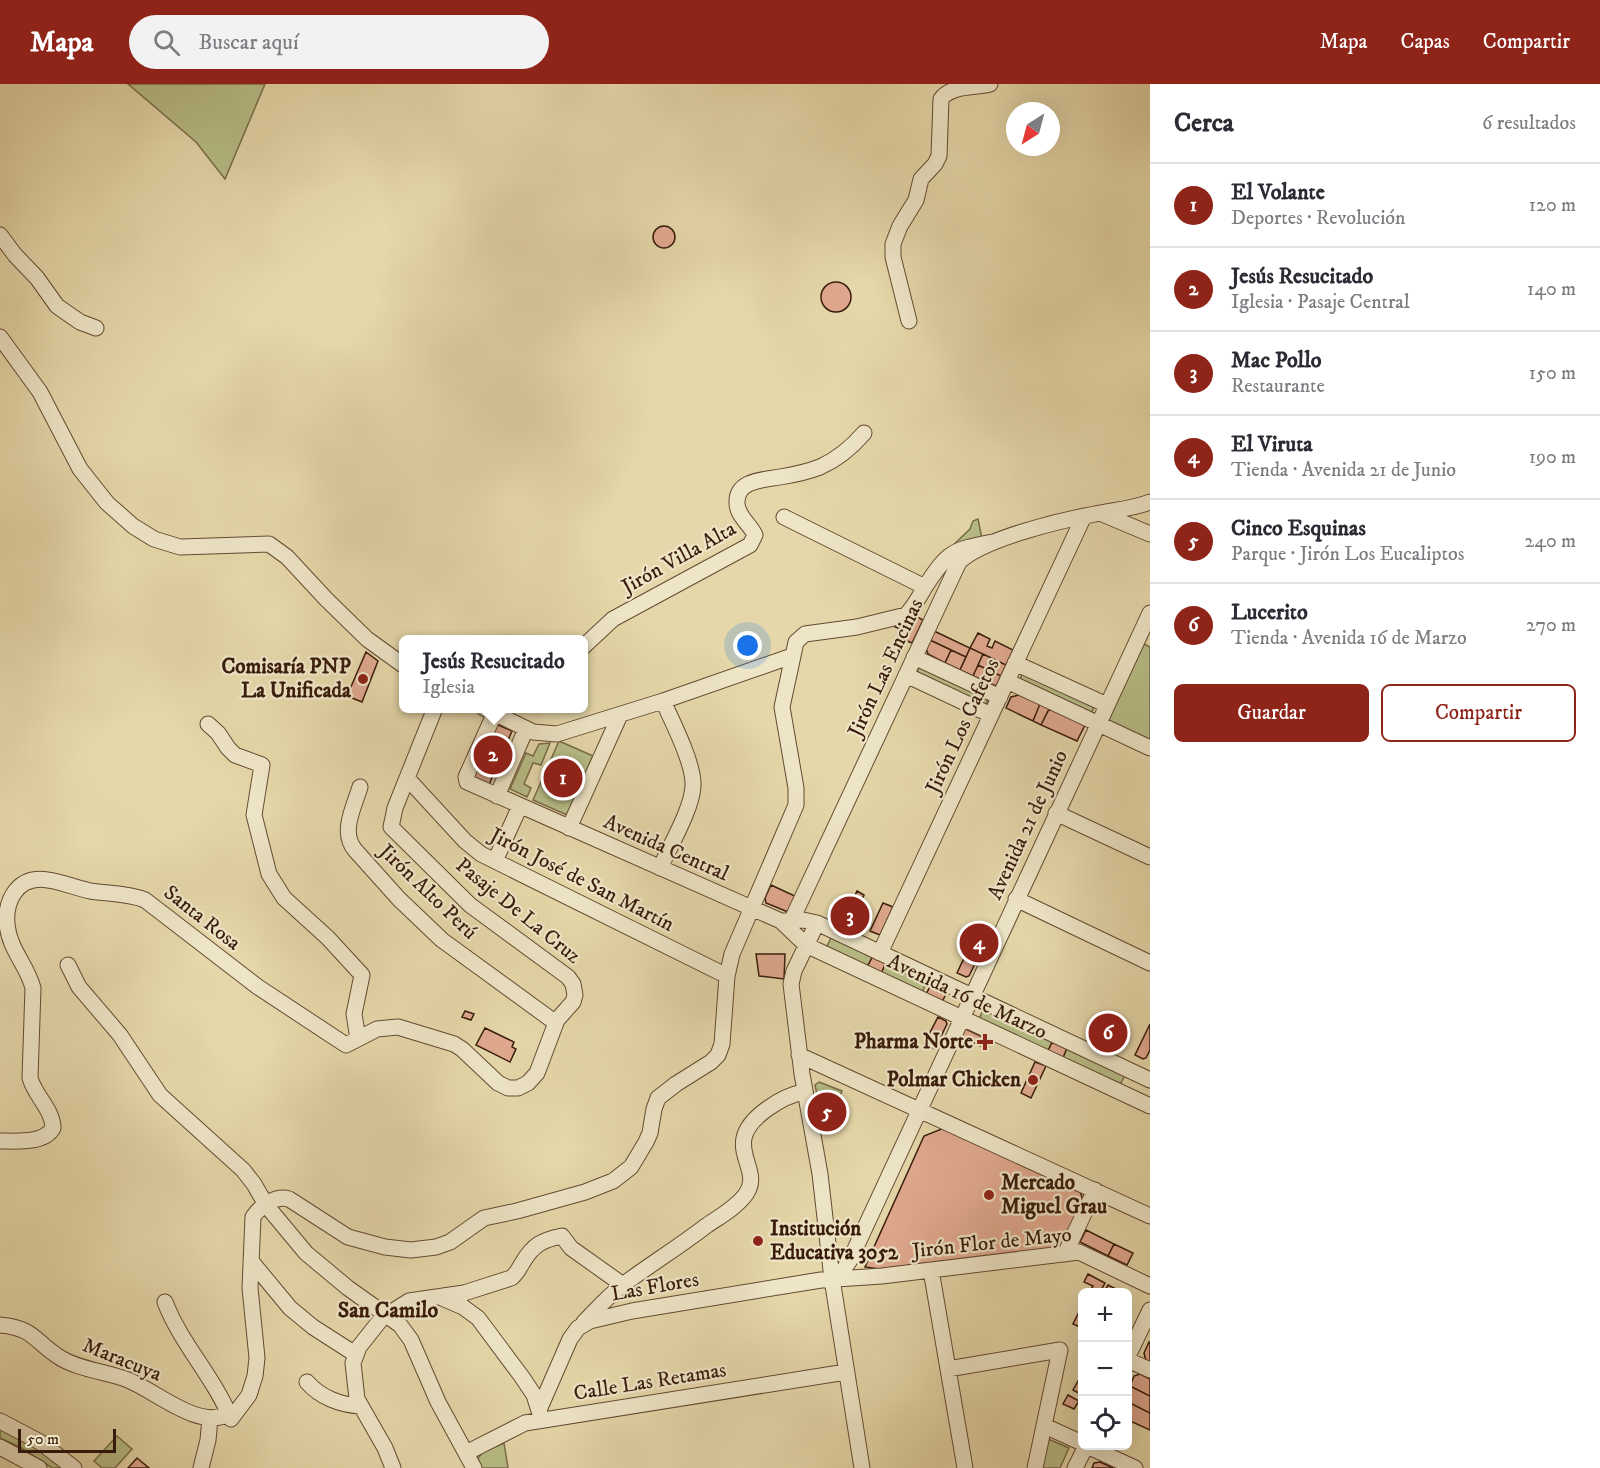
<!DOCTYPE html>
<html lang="es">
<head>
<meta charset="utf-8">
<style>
	:root { --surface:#fff; --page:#f2f2f3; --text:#2b2b33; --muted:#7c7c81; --line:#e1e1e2; --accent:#8f2418 }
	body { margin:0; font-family:"IM FELL DW Pica",serif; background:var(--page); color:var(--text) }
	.controls { position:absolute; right:18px; bottom:18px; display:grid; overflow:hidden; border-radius:9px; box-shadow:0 6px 24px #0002 }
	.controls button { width:54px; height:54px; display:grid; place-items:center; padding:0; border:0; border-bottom:2px solid var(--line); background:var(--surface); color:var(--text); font:30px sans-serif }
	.compass { position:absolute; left:1006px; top:18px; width:54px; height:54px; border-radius:50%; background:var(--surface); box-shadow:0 6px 24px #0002; rotate:216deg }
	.scale { position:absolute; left:18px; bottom:15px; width:98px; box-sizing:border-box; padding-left:6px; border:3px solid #391b0b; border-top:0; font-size:16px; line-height:21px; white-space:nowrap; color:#391b0b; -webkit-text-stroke:4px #eee5c7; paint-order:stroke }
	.you { position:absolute; left:748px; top:562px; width:21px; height:21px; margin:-15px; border:4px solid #fff; border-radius:50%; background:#1a73e8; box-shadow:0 0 0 9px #1a73e833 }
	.badge { display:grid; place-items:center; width:39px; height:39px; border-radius:50%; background:var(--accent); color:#fff; font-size:20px; font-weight:700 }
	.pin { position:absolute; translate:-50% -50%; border:3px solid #fff; box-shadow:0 2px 6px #0006 }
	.popup { position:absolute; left:399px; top:551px; width:189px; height:78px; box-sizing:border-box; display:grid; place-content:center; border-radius:9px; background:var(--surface); filter:drop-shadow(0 2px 4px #0005); font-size:20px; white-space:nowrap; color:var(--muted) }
	.popup b { font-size:22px; color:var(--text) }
	.popup::after { content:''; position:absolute; left:50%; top:100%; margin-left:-12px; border:12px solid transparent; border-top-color:var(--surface) }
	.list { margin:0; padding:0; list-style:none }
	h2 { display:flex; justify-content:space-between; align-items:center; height:78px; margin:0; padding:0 24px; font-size:26px }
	h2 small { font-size:20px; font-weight:400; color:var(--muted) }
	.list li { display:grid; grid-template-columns:39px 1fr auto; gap:18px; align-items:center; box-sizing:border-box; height:84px; padding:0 24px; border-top:2px solid var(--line) }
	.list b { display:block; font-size:22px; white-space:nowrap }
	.list p { margin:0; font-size:20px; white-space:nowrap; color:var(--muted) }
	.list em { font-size:20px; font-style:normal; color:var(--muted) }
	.actions { display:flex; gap:12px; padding:18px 24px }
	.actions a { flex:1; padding:14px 0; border:2px solid var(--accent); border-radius:9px; text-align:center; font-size:21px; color:var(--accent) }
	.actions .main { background:var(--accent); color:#fff }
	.icon { flex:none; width:33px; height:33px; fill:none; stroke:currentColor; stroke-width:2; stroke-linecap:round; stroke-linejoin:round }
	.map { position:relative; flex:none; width:1150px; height:1384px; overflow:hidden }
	header { display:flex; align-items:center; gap:36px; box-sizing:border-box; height:84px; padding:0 30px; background:var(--accent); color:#fff }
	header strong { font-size:28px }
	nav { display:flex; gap:33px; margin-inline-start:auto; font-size:21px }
	.search { width:420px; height:54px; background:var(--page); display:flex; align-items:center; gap:15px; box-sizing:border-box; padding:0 21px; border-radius:33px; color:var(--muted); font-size:22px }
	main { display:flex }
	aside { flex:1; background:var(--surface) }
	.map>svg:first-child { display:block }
	.green { fill:#b7bd86; stroke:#786c48; stroke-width:1.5 }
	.building { fill:#e0a98f; stroke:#391b0b; stroke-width:1.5 }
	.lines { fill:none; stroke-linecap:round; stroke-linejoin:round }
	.minor-casing { stroke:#644a32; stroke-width:17 }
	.minor { stroke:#eee5c7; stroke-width:15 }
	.poi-dot { fill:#8f2418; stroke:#eee5c7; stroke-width:2 }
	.labels { text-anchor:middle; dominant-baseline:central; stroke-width:4.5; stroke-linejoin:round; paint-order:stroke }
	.street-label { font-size:21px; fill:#391b0b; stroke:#eee5c7 }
	.poi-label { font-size:21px; font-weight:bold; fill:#391b0b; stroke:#eee5c7; text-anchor:end }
	.neighbourhood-label { font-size:22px; font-weight:bold; fill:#391b0b; stroke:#eee5c7 }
</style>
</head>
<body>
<header>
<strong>Mapa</strong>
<div class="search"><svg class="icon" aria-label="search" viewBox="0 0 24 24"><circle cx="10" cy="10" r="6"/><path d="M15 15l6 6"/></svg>Buscar aquí</div>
<nav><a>Mapa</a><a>Capas</a><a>Compartir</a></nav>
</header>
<main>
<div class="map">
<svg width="1150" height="1384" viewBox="0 0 1150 1384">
	<rect width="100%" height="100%" fill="#e5d7a9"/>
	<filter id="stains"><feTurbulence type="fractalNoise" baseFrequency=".00333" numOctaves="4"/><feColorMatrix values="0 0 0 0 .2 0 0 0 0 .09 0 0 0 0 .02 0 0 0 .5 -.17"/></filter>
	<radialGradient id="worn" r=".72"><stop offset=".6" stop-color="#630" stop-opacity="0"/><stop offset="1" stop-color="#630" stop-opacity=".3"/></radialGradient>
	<!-- green -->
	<path class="green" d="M128,0H265L225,95L196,58Z
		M978,435L982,455L948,466L970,445L973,437Z
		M1142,559L1150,563V658L1105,637Z
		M919,583L987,615V619L985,621L917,588Z
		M1025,589L1093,621V626L1089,629L1021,598V592Z
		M559,657L593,672L567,731L533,716Z
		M550,659L541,681L533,679L524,700L531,704L527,713L510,705L526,669L533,672L539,660Z
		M832,852L927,897L922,909L826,864Z
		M983,926L1125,991L1120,1001L979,935Z
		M819,998L842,1007L825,1048L815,1001Z
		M0,1345L38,1365L65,1384H52L20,1363L0,1354Z
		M117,1352L132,1365L115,1384H102L94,1377Z
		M1046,1354L1069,1364L1060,1384H1040Z
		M504,1359L508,1384H480L478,1374L484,1367Z"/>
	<!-- building -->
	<path class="building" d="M653 153a11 11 0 1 1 22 0a11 11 0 1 1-22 0Z
		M821 213a15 15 0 1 1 30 0a15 15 0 1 1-30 0Z
		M912,530L923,536L912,559L898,553L901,545L895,543L894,541Z
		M934,547L970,564L966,573L930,556Z
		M978,549L990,555L987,562L992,564L995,557L1013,566L1006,581L970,564Z
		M930,556L951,566L945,579L928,570L926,564Z
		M970,564L983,570L973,592L960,586Z
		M951,566L966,573L960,586L945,579Z
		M366,568L378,577L362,618L347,612Z
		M983,570L1006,581L1001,592L978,581Z
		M978,581L1001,592L996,602L973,592Z
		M1019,611L1040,620L1033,637L1006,624L1011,613Z
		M1040,620L1049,625L1041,641L1033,637Z
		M1049,625L1085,641L1077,657L1041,641Z
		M496,640L512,647L489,701L473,694Z
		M771,801L797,813L788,828L766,819L765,814Z
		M857,807L864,811L851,838L844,835Z
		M883,819L893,823L880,851L870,847Z
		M976,849L987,855L969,892L966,893L957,889Z
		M756,870H785L784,895L759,892Z
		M873,872L886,878L881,890L867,883Z
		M931,901L947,908L942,918L926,910Z
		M465,927L474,930L471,936L462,933Z
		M938,933L946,937L947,940L935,965L924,960Z
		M1150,940V966L1146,974L1143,975L1135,971Z
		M485,944L514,958L512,963L516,965L510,978L476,961Z
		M964,944L991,957L987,965L960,952Z
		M1052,958L1067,964L1063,974L1048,967Z
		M1035,978L1046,982L1031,1014L1021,1009Z
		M944,1044L1080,1107L1083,1116L1061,1163L879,1185L865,1183L924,1052Z
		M1086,1146L1114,1160L1108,1172L1080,1158Z
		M1114,1160L1133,1169L1127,1181L1108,1172Z
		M1088,1190L1105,1199L1100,1208H1089L1093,1202L1084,1198Z
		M1108,1201L1120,1207L1119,1208H1104Z
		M1082,1222V1244L1073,1240Z
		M1149,1258L1150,1259V1278L1146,1277L1144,1269Z
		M1140,1290L1150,1295V1312L1130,1302L1134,1292Z
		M1078,1297L1082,1300V1311L1073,1306Z
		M1130,1302L1150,1312V1329L1128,1318Z
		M1068,1311L1079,1317L1074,1325L1063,1320Z
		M1128,1318L1150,1329V1346L1128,1336Z
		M137,1374L149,1384H128Z
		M1100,1378L1113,1384H1092L1094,1379Z"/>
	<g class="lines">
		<!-- minor casing -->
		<g class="minor-casing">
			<path id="minor" d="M0,151L15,171L37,194L57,222L80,238L96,244
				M909,237L893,173V160L900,142L916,116L921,95L935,80L939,72L941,15C951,1 975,4 990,0
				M0,253L40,308L80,385L107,419L133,442L154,455L180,463L269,460L287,473L326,515L367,555L403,581
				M1100,429L1150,450
				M784,433L925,503
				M583,563L613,535L750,461L755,451C750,440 737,432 737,419C736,396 763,396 780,393C793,391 807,388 820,383C838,375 852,363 864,349
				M914,573L1000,613
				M1015,579L1107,621
				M906,591L991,631
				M1007,597L1150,664
				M484,624L533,648L557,650L663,617L792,572
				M497,624L466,693L467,698L781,837L806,861L1150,1022
				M208,640L218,649L228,664L235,671L262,681L254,731L269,790L284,814L328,854L362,891L354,930L358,955
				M407,694L465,757L481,770L727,892
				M360,703C354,723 340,748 355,766L399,815L442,856L556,939
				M497,712L526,645
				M1056,729L1150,773
				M569,744L620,631
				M495,777L520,722
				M660,784C670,762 693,723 693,701C694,680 672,637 663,617
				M1016,815L1150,879
				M784,837L803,836L817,839L1150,996
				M817,839L794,887L791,900L802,990L820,1090L832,1195L862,1384
				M788,844L959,478C982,455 1062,436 1095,430C1113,426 1133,425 1150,418
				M880,869L1084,432
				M68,881L79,903L120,951L160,1011L243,1086L254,1100L266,1121L306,1169L348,1204L400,1241L411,1256L438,1318L474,1384
				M799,971L1150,1132
				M0,1057C16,1057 44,1060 53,1044C53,1026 35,1012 30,994L33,904C27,881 9,865 7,840C6,829 8,818 14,809C32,782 65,802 90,807C109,810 127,809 145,816L258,903L346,961L377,945L398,943L454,960L462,965L498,999L508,1004H518L528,999L537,989L557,936L573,918L575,911L573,900L568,893L470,821L391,743L395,724L435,624
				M1065,1170L1095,1106
				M251,1177L290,1224L313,1243L355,1270
				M931,1186L965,1384
				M832,1195L842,1188L850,1176L1150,529
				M440,1213L463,1223L478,1234L522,1293L534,1311L540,1330
				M165,1218C181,1260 214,1293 231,1335
				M584,1238C597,1225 609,1211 624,1200C651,1180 680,1162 706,1142C719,1133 737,1123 746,1110C765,1083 717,1061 767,1025C778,1017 791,1010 805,1008
				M0,1241C34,1244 34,1257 59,1273C77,1285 107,1288 128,1296C156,1307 198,1346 229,1330L231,1335
				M1128,1272L1150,1226
				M1128,1276L1150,1286
				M948,1285L1060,1266L1035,1384
				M307,1298C320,1313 340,1321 360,1322
				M539,1326L570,1255L578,1244L590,1237L632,1227L821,1196L882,1192L1079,1168L1150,1202
				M231,1335L249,1311L255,1292L257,1274L250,1204L253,1133C260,1122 276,1111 289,1115L348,1153L385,1163L411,1166L436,1163L450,1158L484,1134L517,1127L585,1108L613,1097L631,1083L646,1058L650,1049L654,1025L658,1014L676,1000L711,978L718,971L722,960L727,892L732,870L796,721V704L782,623L796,558L805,550L857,543L906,531C914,523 919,513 925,503C949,465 954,466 997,457
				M0,1337L40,1358L74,1384
				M1045,1342L1082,1359
				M1087,1362L1135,1384
				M0,1363L39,1384
				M466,1369L525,1339L846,1288
				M201,1384L208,1356L210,1334
				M393,1384L385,1364L357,1315L353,1279L359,1263L382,1234L409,1217L464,1209L511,1194C517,1190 519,1184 523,1178C533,1161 542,1156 562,1152L571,1164L623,1201
				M1075,1384L1086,1362"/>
		</g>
		<!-- minor -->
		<use href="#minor" class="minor"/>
	</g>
	<!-- markers -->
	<g class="poi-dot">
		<circle cx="363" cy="595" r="6"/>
		<path d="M982 949h6v6h6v6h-6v6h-6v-6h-6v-6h6z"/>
		<circle cx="1033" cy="996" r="6"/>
		<circle cx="989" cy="1111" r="6"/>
		<circle cx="758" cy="1157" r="6"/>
	</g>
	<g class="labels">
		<!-- street labels -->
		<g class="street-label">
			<text transform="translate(679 474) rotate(-29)">Jirón Villa Alta</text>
			<text transform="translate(886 584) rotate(-65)">Jirón Las Encinas</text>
			<text transform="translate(963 642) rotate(-65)">Jirón Los Cafetos</text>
			<text transform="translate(1028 741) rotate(-65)">Avenida 21 de Junio</text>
			<text transform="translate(666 764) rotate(24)">Avenida Central</text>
			<text transform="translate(582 796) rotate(27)">Jirón José de San Martín</text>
			<text transform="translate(428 808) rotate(44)">Jirón Alto Perú</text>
			<text transform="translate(518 827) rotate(39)">Pasaje De La Cruz</text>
			<text transform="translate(202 834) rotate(38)">Santa Rosa</text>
			<text transform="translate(967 913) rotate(25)">Avenida 16 de Marzo</text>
			<text transform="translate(992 1159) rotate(-6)">Jirón Flor de Mayo</text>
			<text transform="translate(655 1203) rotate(-10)">Las Flores</text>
			<text transform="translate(122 1276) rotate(22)">Maracuya</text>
			<text transform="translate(650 1298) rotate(-9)">Calle Las Retamas</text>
		</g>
		<!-- poi labels -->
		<g class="poi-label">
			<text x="351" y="583">Comisaría PNP<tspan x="351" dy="24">La Unificada</tspan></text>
			<text x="973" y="958">Pharma Norte</text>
			<text x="1021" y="996">Polmar Chicken</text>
			<text x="1001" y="1099" text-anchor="start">Mercado<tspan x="1001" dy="24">Miguel Grau</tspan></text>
			<text x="770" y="1145" text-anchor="start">Institución<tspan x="770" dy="24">Educativa 3052</tspan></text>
		</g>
		<!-- neighbourhood labels -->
		<g class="neighbourhood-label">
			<text x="388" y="1226">San Camilo</text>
		</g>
	</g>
	<rect width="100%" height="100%" filter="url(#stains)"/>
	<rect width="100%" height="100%" fill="url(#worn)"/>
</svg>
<div class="controls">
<button>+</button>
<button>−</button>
<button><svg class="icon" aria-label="locate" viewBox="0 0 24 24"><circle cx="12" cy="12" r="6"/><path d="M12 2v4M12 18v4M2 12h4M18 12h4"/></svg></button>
</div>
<svg class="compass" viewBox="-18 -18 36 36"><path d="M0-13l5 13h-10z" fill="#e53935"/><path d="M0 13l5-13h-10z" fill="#7c7c81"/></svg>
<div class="scale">50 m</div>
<div class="you"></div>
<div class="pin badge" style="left:563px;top:694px">1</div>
<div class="pin badge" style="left:493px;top:671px">2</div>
<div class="popup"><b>Jesús Resucitado</b>Iglesia</div>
<div class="pin badge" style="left:850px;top:832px">3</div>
<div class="pin badge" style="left:979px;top:859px">4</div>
<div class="pin badge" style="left:827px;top:1028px">5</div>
<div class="pin badge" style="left:1108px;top:949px">6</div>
</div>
<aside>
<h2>Cerca<small>6 resultados</small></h2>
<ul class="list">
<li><span class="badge">1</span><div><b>El Volante</b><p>Deportes · Revolución</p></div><em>120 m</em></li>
<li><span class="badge">2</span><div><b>Jesús Resucitado</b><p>Iglesia · Pasaje Central</p></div><em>140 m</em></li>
<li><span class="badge">3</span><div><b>Mac Pollo</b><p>Restaurante</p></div><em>150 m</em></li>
<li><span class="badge">4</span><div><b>El Viruta</b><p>Tienda · Avenida 21 de Junio</p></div><em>190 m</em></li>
<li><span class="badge">5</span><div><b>Cinco Esquinas</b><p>Parque · Jirón Los Eucaliptos</p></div><em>240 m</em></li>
<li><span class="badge">6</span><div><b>Lucerito</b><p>Tienda · Avenida 16 de Marzo</p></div><em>270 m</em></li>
</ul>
<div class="actions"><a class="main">Guardar</a><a>Compartir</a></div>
</aside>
</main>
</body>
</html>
